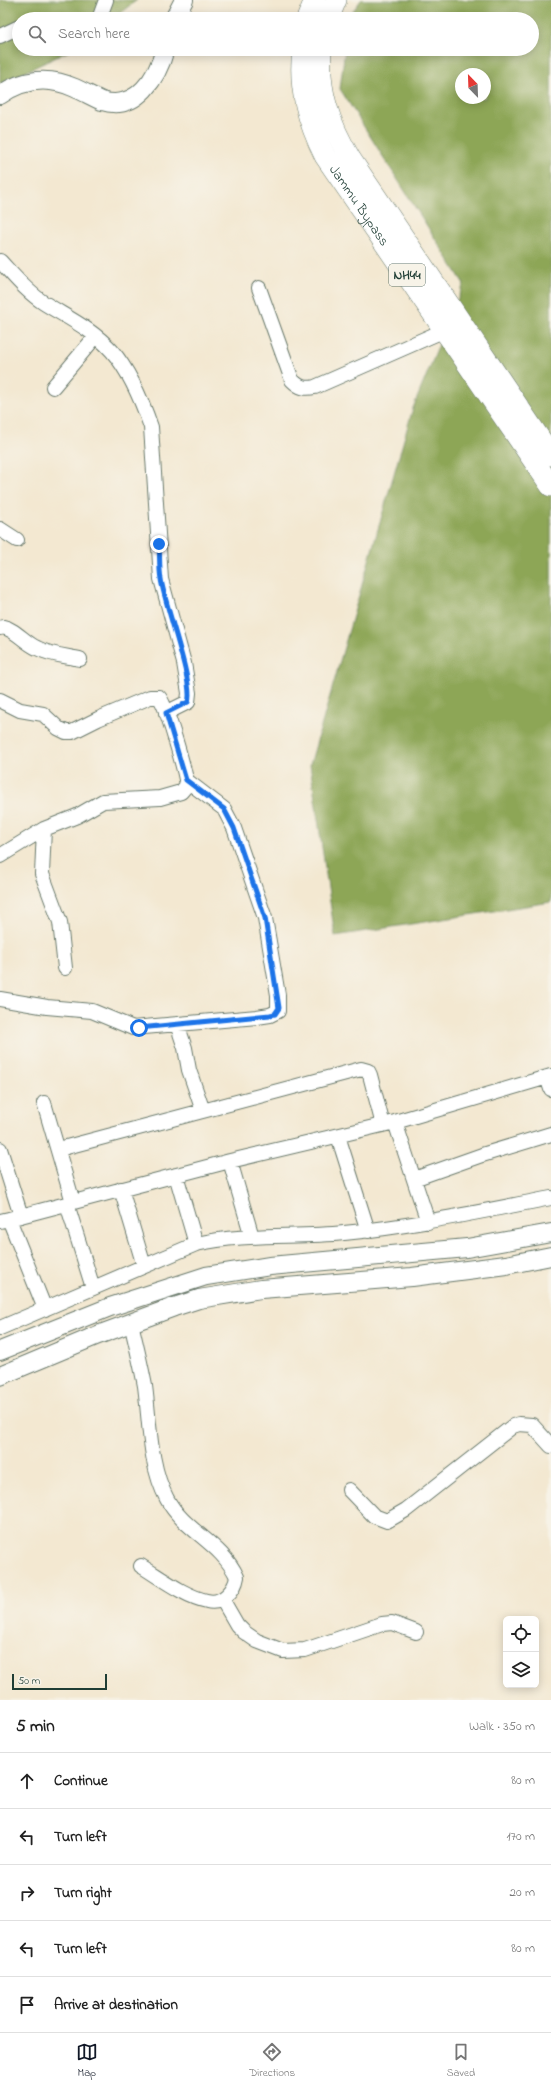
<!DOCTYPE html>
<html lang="en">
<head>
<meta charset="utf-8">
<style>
	:root { --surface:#fff; --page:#f2f2f2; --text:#222; --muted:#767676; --line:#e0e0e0; --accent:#111827 }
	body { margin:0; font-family:"Indie Flower",sans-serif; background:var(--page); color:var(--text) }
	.controls { position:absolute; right:12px; bottom:12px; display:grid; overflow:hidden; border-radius:6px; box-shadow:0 2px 10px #0003 }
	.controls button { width:36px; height:36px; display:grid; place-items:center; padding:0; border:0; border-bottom:1px solid var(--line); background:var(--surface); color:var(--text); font:20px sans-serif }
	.compass { position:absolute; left:455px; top:68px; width:36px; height:36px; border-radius:50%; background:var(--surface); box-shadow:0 2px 10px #0003; rotate:337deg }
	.scale { position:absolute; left:12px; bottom:10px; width:95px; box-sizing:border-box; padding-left:4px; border:2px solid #1f3d34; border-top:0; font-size:11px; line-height:14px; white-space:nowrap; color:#1f3d34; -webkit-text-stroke:3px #f7f3e8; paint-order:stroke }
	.stop { position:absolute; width:12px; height:12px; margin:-9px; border:3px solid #1a73e8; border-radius:50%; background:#fff }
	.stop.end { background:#1a73e8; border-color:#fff; box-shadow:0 1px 4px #0008 }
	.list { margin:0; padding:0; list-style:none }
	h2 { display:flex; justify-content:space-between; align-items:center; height:52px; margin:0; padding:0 16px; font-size:17px }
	h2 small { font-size:13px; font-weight:400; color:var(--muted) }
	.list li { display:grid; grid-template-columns:26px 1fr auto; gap:12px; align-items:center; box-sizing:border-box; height:56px; padding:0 16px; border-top:1px solid var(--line) }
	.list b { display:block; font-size:15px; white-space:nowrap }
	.list em { font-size:13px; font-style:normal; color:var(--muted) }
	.icon { flex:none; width:22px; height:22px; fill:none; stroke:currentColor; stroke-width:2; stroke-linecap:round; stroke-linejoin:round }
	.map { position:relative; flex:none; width:551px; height:1700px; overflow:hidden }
	.search { position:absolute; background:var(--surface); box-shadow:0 2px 10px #0003; left:12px; right:12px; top:12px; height:44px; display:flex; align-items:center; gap:10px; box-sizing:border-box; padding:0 14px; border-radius:22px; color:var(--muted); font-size:15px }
	.sheet { height:332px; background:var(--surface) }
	nav { display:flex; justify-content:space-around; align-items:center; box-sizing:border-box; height:56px; border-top:1px solid var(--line); background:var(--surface); font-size:11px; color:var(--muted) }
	nav a { display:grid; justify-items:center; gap:2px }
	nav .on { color:var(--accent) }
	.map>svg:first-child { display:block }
	.forest { fill:#8da657; stroke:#567246; fill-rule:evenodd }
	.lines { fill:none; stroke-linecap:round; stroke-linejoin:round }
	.minor-casing { stroke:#69796b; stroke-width:16 }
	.major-casing { stroke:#69796b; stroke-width:20 }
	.highway-casing { stroke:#69796b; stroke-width:22 }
	.minor { stroke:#fff; stroke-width:14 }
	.major { stroke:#fff; stroke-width:18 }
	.highway { stroke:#fff; stroke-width:21 }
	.route { stroke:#1a73e8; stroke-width:5 }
	.labels { text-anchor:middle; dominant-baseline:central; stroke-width:3; stroke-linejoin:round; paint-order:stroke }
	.shield { fill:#f7f3e8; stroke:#60746a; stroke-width:1 }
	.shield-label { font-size:13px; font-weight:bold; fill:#1f3d34 }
	.street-label { font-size:14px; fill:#1f3d34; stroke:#f7f3e8 }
</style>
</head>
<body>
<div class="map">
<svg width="551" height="1700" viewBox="0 0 551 1700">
	<rect width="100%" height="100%" fill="#f7f3e8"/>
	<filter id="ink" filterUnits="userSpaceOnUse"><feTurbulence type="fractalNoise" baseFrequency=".025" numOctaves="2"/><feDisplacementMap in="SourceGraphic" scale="8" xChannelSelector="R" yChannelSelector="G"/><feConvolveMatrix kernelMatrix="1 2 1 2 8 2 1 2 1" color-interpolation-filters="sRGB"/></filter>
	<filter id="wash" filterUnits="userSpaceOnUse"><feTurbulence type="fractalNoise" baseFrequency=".012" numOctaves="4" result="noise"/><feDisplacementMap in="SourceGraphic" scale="16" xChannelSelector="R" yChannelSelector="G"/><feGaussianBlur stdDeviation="0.9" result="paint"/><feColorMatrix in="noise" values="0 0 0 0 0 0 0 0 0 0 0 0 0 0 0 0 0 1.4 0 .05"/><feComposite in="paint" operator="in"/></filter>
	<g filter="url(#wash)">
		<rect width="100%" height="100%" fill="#f3e8d1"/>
		<!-- forest -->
		<path class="forest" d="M0,0H137L112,19H19V49H73L0,84Z
			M361,0H551V902L335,936L310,765L413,408L464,284L340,89L345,49H532V19H349L350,15ZM461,74H485V98H461Z"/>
	</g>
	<g filter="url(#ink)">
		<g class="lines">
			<!-- minor casing -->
			<g class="minor-casing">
				<path id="minor" d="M99,19L106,0
					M0,36L19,27
					M0,261C14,276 27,292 44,303C68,318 92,329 112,351C130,372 142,401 151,427L161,579L184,663L189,693L188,702L166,713
					M259,288L292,380C300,388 305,389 315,387L445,330
					M53,387L96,336
					M0,529L17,540
					M0,628L3,627C15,629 25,643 37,648C50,655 66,656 80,659
					M0,700L20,710L43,714L58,728L66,732H72L98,719L150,697H159C167,706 185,771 187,785L181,792L160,798L103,801L77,816L44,829L0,856
					M44,829L42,874L60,922L65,968
					M0,999L47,1007L92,1011L133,1028L257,1017L270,1015L278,1011V995L265,918L234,828L224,809L186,780
					M177,1024L185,1048L189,1070L203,1111
					M547,1077L551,1089
					M44,1103L73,1202
					M395,1122L551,1076
					M338,1136L368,1231
					M0,1149L21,1216
					M59,1149L361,1069L368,1071L370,1075L383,1125
					M230,1161L252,1237
					M176,1175L196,1244
					M414,1179L482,1155L551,1134
					M121,1189L144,1266
					M67,1204L93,1288
					M9,1219L230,1161L395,1122L428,1222
					M0,1221L9,1219L45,1309
					M131,1323C136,1344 141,1365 145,1386C150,1423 149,1465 167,1499C184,1531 222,1543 237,1577C235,1590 222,1605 207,1601C184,1596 161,1578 141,1566
					M0,1328L196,1244C244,1233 295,1238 344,1233C414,1226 482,1211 551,1198
					M349,1490L374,1516L387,1521L406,1510L513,1426L519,1424L532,1425L551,1446
					M222,1599L237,1625L244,1632L257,1641L283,1651L305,1650L382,1624L392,1623L416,1632"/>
			</g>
			<!-- major casing -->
			<g class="major-casing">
				<path id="major" d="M174,19L184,0
					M0,95C23,79 49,76 75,88C84,92 93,97 102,101C137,112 158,76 165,49
					M0,1351L110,1307L206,1276L270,1266L467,1248L551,1233
					M0,1376L98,1335L174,1307L199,1299L261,1289L412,1277L506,1265L551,1256"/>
			</g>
			<!-- highway casing -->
			<g class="highway-casing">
				<g id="highway">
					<path d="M307,19L315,0"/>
					<path d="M328,19L336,0"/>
					<path id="s1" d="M303,49C298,88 308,122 325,156L551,486"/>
					<path d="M321,49C318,92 329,123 351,160L551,455"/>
				</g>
			</g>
			<!-- minor -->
			<use href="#minor" class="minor"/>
			<!-- major -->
			<use href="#major" class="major"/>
			<!-- highway -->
			<use href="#highway" class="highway"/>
		</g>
	</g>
	<g class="lines" filter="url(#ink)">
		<!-- route -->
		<path class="route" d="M139,1028L270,1015L275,1014L279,1008L265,918L234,828L224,809L186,780L166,713L188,702C195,685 164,603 161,579C159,568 160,556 159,544"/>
	</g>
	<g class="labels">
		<!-- shield labels -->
		<rect class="shield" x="389" y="264" width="36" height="22" rx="3"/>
		<g class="shield-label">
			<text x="407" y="275">NH44</text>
		</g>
		<!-- street labels -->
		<g class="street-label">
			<text stroke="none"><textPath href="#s1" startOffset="171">Jammu Bypass</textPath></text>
		</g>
	</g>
</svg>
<div class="controls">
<button><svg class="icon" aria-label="locate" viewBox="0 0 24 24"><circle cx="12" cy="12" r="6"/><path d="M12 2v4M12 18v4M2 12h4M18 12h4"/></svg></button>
<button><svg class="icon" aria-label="layers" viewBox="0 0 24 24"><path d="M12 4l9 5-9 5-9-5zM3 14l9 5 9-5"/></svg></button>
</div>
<svg class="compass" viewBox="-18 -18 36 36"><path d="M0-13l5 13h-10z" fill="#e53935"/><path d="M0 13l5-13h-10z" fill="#767676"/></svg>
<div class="scale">50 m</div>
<div class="stop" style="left:139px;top:1028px"></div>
<div class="stop end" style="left:159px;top:544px"></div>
<div class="search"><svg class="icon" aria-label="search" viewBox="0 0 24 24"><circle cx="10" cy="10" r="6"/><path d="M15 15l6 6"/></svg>Search here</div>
</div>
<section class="sheet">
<h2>5 min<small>Walk · 350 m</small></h2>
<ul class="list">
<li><svg class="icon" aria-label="ahead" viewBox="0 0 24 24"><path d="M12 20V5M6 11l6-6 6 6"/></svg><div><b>Continue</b></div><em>80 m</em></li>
<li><svg class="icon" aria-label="left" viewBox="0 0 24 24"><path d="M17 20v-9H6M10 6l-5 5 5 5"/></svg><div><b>Turn left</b></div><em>170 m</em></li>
<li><svg class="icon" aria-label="right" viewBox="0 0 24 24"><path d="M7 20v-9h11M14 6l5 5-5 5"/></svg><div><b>Turn right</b></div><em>20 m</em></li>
<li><svg class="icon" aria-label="left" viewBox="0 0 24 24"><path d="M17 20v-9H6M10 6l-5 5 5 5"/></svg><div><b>Turn left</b></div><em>80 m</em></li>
<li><svg class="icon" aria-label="arrive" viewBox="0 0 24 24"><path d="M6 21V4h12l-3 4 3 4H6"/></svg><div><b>Arrive at destination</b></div></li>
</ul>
</section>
<nav>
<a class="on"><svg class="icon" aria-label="map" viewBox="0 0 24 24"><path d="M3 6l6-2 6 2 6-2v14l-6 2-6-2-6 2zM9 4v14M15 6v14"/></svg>Map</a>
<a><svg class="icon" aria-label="directions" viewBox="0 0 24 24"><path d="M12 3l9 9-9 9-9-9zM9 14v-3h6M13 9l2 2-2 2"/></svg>Directions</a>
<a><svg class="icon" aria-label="saved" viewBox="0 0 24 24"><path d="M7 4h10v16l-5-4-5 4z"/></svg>Saved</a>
</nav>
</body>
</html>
